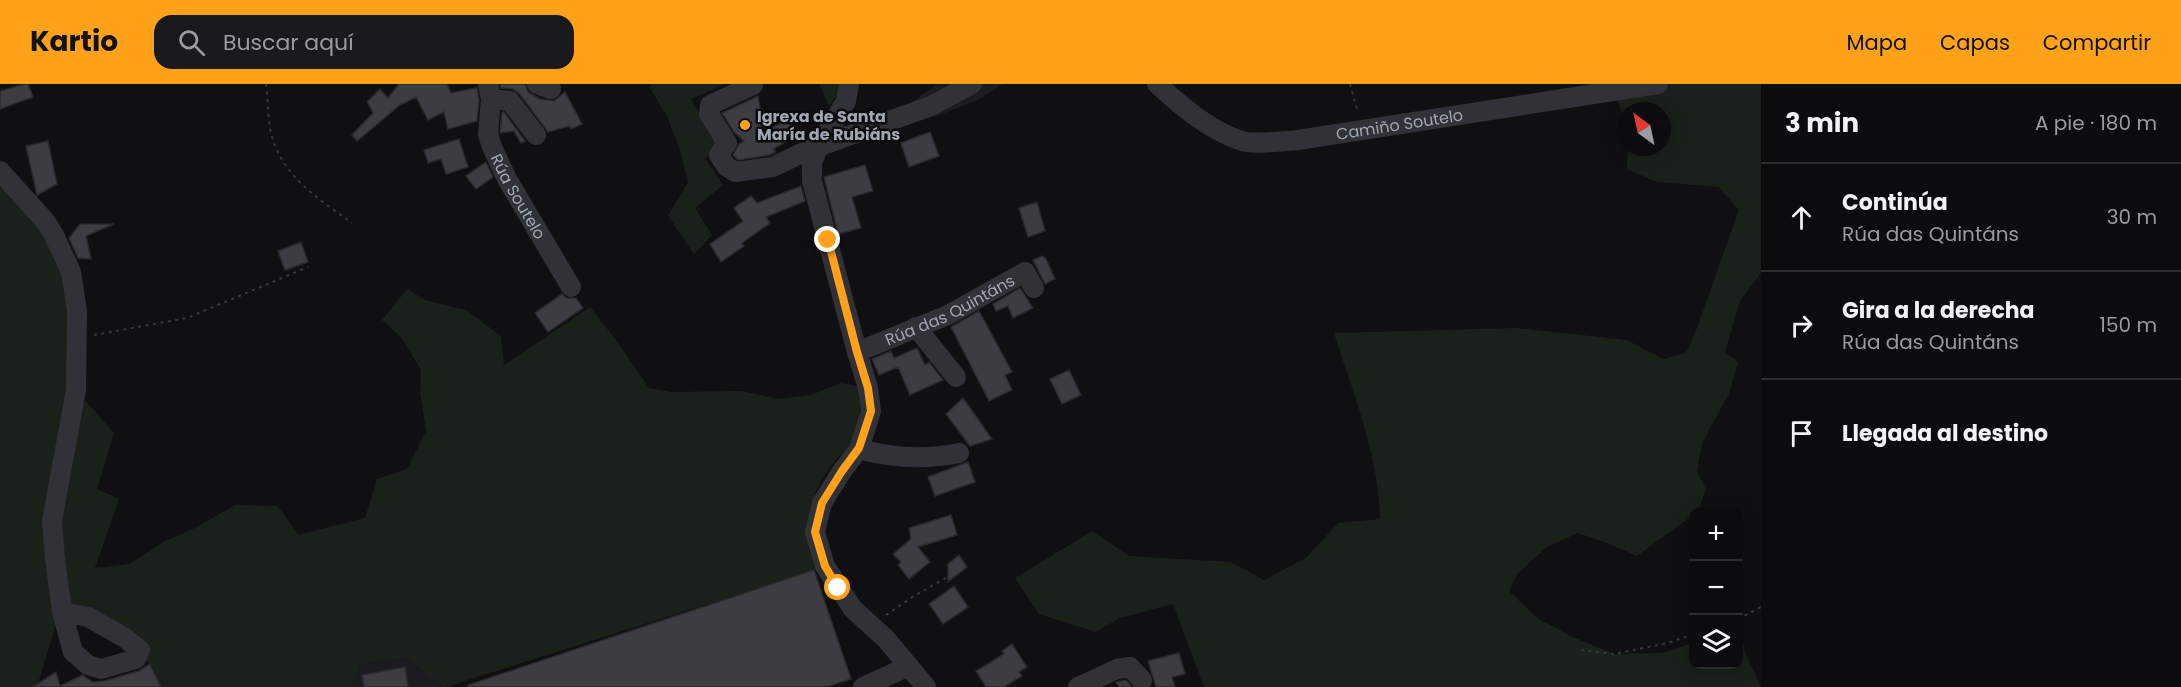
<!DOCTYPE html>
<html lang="es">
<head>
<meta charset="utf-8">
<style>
	:root { --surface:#0c0c0e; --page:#1a1a1c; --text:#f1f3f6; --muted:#9a9b9e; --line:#2c2c2e; --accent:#ffa21a }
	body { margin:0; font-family:Poppins,sans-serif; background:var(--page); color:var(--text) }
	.controls { position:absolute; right:18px; bottom:18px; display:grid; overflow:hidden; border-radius:12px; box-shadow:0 3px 15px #0003 }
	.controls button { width:54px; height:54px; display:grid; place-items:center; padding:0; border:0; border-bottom:2px solid var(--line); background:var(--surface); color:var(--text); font:30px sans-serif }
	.compass { position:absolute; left:1617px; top:18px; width:54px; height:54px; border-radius:50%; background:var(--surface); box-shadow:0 3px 15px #0003; rotate:327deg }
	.stop { position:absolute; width:18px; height:18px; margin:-14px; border:4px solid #ffa21a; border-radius:50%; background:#fff }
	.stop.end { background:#ffa21a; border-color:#fff; box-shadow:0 2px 6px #0008 }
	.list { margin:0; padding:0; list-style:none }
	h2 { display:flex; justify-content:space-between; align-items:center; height:78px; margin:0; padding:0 24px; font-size:26px }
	h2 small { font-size:20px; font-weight:400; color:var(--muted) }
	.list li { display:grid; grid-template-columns:39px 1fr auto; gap:18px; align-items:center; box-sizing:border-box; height:108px; padding:0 24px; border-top:2px solid var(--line) }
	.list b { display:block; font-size:22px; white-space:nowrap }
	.list p { margin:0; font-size:20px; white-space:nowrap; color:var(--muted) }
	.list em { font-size:20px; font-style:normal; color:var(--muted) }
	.icon { flex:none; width:33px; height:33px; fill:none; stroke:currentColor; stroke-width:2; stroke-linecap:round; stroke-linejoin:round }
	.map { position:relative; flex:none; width:1761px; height:603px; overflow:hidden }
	header { display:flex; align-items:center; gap:36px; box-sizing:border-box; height:84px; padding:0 30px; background:var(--accent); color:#111 }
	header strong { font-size:28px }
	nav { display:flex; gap:33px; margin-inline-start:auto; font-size:21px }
	.search { width:420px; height:54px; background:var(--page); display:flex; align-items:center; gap:15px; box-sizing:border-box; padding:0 21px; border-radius:18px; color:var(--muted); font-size:22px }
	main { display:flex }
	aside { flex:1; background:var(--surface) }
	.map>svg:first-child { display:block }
	.built { fill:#1b1c1f }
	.green { fill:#1a211a }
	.building { fill:#3c3d42; stroke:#2a2a2e; stroke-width:1.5 }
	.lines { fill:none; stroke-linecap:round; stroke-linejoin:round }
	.path { stroke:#36393e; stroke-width:2; stroke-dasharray:3 4.5; stroke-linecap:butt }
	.minor { stroke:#303237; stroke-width:20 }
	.route { stroke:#ffa21a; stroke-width:8 }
	.poi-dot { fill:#ffa21a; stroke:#0b0b0c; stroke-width:2 }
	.labels { text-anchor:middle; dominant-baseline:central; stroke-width:5; stroke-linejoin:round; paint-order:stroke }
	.poi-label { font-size:16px; font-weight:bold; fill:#9fa7b4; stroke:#0b0b0c; text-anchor:start }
	.street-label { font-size:16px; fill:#9fa7b4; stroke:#0b0b0c }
</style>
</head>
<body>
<header>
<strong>Kartio</strong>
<div class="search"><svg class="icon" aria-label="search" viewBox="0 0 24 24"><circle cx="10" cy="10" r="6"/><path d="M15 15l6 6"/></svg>Buscar aquí</div>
<nav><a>Mapa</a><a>Capas</a><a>Compartir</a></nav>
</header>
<main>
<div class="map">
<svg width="1761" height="603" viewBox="0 0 1761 603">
	<rect width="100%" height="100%" fill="#101012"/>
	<!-- built -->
	<path class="built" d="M937,0H1003L978,16L935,33L931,22L882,40Z
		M407,574L441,603H353L360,581Z"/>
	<!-- green -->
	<path class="green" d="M652,0H726L691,15L721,64L705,74L723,101L695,124L712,151L694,170L668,132L688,98L679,63L667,32L650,4Z
		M819,0H845L829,22Z
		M1654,0H1761V189L1740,217L1725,268L1738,278L1729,310L1702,359L1697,387L1706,405L1698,427L1694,428L1693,431L1637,472L1607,459L1578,449L1547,463L1517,490L1509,507L1537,534L1573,553L1614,570L1663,569L1693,559L1694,580H1738L1740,547L1746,571L1761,603H1204L1173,520L1120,534L1096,548L1039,530L1015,494L1092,447L1129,472L1231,478L1264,496L1306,474L1338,439L1380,435C1379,372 1353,309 1334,249L1516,244L1627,256L1663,275L1686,269L1697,244L1739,126L1719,103L1657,98L1627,85L1628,63H1662V27H1626V42L1615,7Z
		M0,93L40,132L71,188L76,306L114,349L97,405L119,415L95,484L129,480L165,457L195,444L235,421L278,422L298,451L365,434L377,395L407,385L426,347L420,307L421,286L401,253L382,236L407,205L425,216L466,226L501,252L504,281L590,223L619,260L649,304L671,308L741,307L779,315L811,311L841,299L861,303C862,317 857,349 850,361C846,368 838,372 834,378C808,412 799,446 818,485L446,603H441L407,574L360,581L353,603H161L154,586L140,566L59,530L37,603H0Z"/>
	<!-- building -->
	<path class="building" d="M25,0H28L33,13L0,25V7Z
		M399,0H447L451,9L477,4L479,16L477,37L448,45L444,28L428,36L416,13L400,21L357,57L352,51L373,29L367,18L380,5L388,14Z
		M500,0H525L528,8L540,15L548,16L554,17L565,8L582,40L571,45L569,42L548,48L519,9L512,5L501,4Z
		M758,12L764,48L789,35L796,52L773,65L776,68L770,71L738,76L733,71L739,60L744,57L734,48L722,29Z
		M502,28H504L525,57L521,59L514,47L500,49Z
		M930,48L939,72L909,83L901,59Z
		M459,55L468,83L446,90L441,75L428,79L424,66Z
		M48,57L57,100L37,111L26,62Z
		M486,78L493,93L476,105L466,92Z
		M865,81L873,107L852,113L861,144L838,150L824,93Z
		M801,102L805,117L766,133L770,139L742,159L744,162L721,178L710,160L743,137L734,124L751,112L757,119Z
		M1037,118L1045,147L1028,153L1019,124Z
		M80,140H114L86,152L91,175L78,174L69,154Z
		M301,158L308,178L285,186L278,167Z
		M1042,172L1046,175L1055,195L1045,200L1033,176Z
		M1020,204L1033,224L1013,234L1008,222L996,227L993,220Z
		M562,210L566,214H576L583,224L548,248L535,229Z
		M979,227L1012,288L1005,291L1012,306L989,317L951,243Z
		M917,264L925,281L929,278L943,296L910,311L898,283L879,291L872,275L891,267L894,274Z
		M1069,286L1081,311L1062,320L1050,295Z
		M963,314L992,355L970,362L946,330Z
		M968,378L975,398L935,412L928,393Z
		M951,431L957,451L918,463L930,478L909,495L898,481L901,478L893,470L911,455L909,444Z
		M959,471L967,483L948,498V480Z
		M814,486L851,595L826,603H468V601Z
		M954,502L968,523L943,540L929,520Z
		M1012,560L1027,583L1019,588L1022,592L1004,603H986L976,587L1004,570L1002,567Z
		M1179,569L1185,590L1172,593L1175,603H1156L1148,577Z
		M150,580L161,603H33L56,588L60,602L83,591L92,598L104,597L139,587Z
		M405,583L408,603H364L362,591Z
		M1126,596L1132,603H1119L1116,598Z"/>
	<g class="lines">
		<!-- path -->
		<path class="path" d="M266,0C269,19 267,38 273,56C285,94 321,117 352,139
			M1350,0L1358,29
			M94,251L187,234L308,183
			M886,531L914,512L946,494
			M1738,535L1761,523
			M1581,566L1614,570L1668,559L1694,550"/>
		<!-- minor -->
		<g class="minor">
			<path id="s1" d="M488,0L491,15L488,50L492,63L507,95L571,203"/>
			<path d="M537,0L551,5"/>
			<path d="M849,0L846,17L819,62L812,79V97L857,268L868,304L871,327L859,365L842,387L822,419L815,448L825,482L853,525L886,555L926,603"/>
			<path id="s2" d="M1157,0C1181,22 1210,47 1242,57C1255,61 1283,57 1298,56L1658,0"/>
			<path d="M753,1L710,21L709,30L727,59L719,71L726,82L735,88L773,83L806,67L931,22L972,0"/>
			<path d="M491,15L510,17L536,51"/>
			<path d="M0,87L46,138L54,151L71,188L74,207L77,227L76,306L52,437L55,475L62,528L73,568L88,581L101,585L136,575L140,566L125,554L88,533L62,528"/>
			<path d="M916,243L956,293"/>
			<path id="s3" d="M857,268L948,231L1025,188L1034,204"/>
			<path d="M859,365C892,374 926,376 959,369"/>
			<path d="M863,603L909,582"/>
			<path d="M1078,603L1117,585L1130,583L1142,596"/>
		</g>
	</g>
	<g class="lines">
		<!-- route -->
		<path class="route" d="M828,156L857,268L868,304L871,327L859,364L842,387L822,419L815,448L825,482L838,504"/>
	</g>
	<!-- markers -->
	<circle class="poi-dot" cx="745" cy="41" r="6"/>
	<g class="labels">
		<!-- poi labels -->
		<g class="poi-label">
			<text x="757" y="32">Igrexa de Santa<tspan x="757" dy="18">María de Rubiáns</tspan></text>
		</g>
		<!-- street labels -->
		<g class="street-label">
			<text stroke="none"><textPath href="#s2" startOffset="262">Camiño Soutelo</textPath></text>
			<text stroke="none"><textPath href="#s1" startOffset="120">Rúa Soutelo</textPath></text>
			<text stroke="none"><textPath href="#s3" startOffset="102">Rúa das Quintáns</textPath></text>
		</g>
	</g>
</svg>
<div class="controls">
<button>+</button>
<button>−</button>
<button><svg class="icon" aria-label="layers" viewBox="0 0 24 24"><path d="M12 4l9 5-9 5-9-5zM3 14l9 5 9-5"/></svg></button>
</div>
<svg class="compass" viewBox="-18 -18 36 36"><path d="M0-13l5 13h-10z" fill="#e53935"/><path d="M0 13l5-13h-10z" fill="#9a9b9e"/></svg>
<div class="stop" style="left:838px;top:504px"></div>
<div class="stop end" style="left:828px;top:156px"></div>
</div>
<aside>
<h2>3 min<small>A pie · 180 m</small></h2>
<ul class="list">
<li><svg class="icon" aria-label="ahead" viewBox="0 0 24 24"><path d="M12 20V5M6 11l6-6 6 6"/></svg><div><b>Continúa</b><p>Rúa das Quintáns</p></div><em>30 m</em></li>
<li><svg class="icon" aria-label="right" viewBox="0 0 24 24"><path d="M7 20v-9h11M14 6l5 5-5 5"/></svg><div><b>Gira a la derecha</b><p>Rúa das Quintáns</p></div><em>150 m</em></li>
<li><svg class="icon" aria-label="arrive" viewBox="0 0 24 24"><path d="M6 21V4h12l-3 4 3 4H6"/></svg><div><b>Llegada al destino</b></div></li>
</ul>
</aside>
</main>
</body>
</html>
